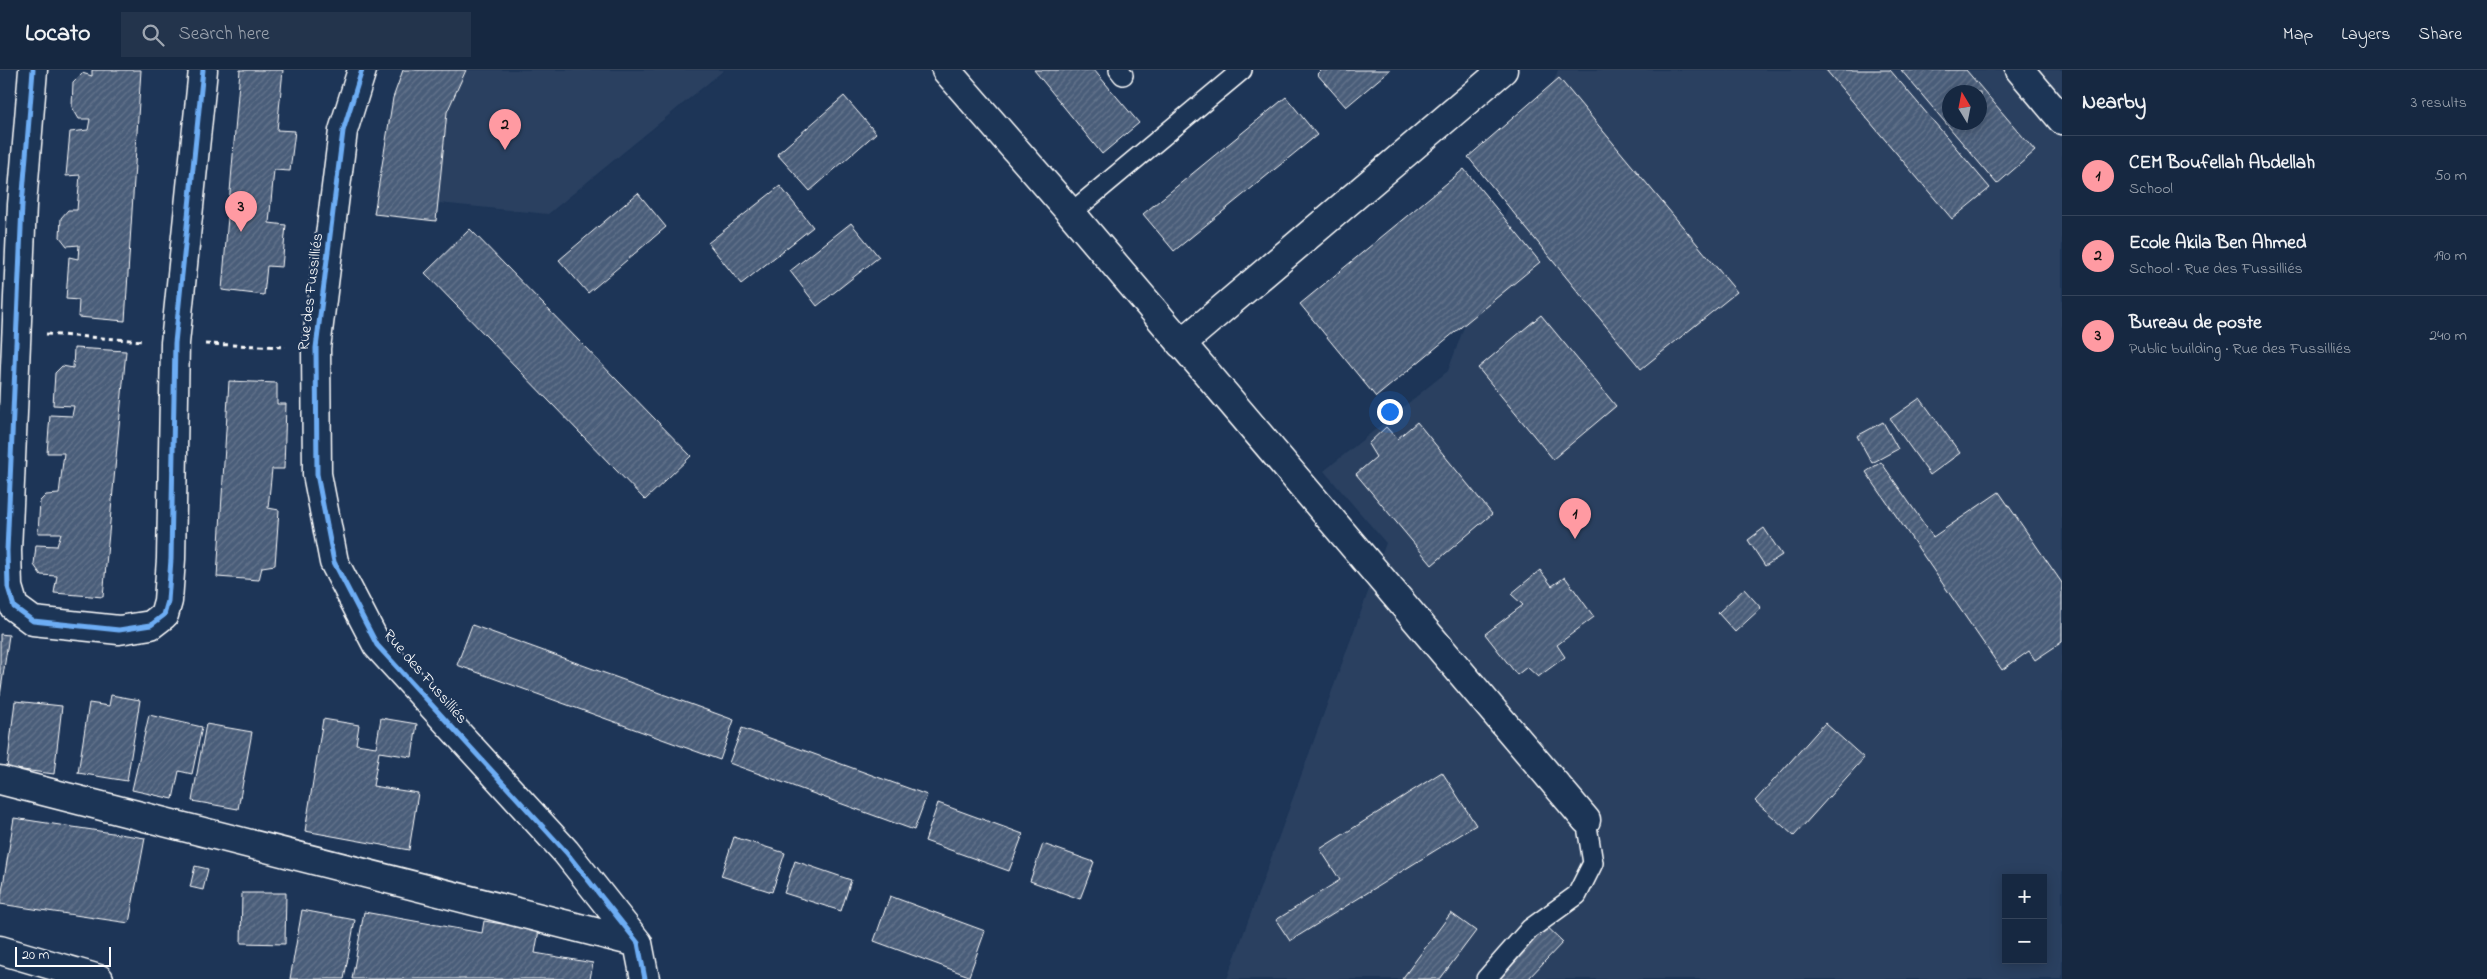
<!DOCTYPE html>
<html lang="en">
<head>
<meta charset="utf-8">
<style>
	:root { --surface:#162841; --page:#23344c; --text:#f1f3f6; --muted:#9ea6b1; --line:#35445a; --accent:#ff9aa2 }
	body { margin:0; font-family:"Indie Flower",sans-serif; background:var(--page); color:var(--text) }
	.controls { position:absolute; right:15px; bottom:15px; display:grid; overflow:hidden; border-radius:0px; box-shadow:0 2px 12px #0003 }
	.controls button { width:45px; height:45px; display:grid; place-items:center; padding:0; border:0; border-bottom:1px solid var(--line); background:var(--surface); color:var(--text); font:25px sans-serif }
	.compass { position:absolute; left:1942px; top:15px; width:45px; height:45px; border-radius:50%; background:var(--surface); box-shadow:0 2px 12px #0003; rotate:350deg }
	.scale { position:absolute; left:15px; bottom:12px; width:96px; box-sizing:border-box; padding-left:5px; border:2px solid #fff; border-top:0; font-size:14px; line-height:18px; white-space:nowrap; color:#fff; -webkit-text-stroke:4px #1d3557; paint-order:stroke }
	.you { position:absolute; left:1389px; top:341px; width:18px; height:18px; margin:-12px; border:4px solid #fff; border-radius:50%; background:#1a73e8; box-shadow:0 0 0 8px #1a73e833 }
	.badge { display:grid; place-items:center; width:32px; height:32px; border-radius:50%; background:var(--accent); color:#111; font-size:16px; font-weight:700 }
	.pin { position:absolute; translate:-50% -41px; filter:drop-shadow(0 1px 2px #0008) }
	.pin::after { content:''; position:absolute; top:26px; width:18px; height:15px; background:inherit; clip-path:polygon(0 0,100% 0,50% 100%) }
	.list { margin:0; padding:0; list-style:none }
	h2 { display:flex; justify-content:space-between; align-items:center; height:65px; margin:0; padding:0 20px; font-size:21px }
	h2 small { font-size:16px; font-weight:400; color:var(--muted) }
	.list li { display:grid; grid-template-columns:32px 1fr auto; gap:15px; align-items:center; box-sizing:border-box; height:80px; padding:0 20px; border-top:1px solid var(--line) }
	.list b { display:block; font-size:19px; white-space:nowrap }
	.list p { margin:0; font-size:16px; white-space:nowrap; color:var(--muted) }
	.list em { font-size:16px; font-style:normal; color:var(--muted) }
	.icon { flex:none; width:28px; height:28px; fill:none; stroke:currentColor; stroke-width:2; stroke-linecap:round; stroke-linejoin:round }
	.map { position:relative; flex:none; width:2062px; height:909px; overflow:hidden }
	header { display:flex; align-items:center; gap:30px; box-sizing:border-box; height:70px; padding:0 25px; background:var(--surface); border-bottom:1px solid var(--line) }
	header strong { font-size:24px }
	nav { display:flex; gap:28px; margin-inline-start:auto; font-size:18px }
	.search { width:350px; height:45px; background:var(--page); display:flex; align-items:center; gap:12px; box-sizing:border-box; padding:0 18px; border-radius:0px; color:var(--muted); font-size:19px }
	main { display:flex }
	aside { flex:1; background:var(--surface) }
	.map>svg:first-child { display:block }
	.built { fill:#2a4161; fill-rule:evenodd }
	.building { fill:url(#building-hatch); stroke:#fff; fill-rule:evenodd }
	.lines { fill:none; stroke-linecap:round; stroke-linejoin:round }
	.service-casing { stroke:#fff; stroke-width:22 }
	.minor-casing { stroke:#fff; stroke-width:31 }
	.tertiary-casing { stroke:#fff; stroke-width:31 }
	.path { stroke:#fff; stroke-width:3; stroke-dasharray:5 4; stroke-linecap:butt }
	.service { stroke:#1d3557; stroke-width:19 }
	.minor { stroke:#1d3557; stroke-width:28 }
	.tertiary { stroke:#1d3557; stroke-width:28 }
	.cycleway-casing { stroke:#1d3557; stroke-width:8 }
	.cycleway { stroke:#6dadf4; stroke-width:5 }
	.labels { text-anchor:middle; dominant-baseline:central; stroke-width:4.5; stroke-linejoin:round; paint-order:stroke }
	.street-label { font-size:16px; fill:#fff; stroke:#1d3557 }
</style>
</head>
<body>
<header>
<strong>Locato</strong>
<div class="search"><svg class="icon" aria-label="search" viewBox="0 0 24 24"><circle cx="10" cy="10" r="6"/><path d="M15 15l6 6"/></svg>Search here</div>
<nav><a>Map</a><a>Layers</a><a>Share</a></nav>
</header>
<main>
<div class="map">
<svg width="2062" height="909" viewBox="0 0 2062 909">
	<defs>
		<pattern id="building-hatch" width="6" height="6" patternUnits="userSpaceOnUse" patternTransform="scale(1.25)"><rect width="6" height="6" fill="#4a5d79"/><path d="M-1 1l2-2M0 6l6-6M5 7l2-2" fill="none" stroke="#65758d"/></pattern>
	</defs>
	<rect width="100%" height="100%" fill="#1d3557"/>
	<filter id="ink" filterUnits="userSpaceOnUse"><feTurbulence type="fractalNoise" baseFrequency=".02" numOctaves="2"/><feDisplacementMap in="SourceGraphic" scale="10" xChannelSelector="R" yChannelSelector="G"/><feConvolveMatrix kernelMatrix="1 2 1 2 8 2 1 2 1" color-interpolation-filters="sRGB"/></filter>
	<g filter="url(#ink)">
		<!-- built -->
		<path class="built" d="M403,0H724L548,144L439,133L436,151L374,144L393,28Z
			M1558,0H2062V909H1227L1386,473L1324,401L1448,301ZM1950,22H1980V52H1950ZM2006,808H2043V890H2006Z"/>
		<!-- building -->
		<path class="building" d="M92,0H141L125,251L78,247L79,230L66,229L69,187L78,189L79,175L67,176L60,167L61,148L68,140H77L80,105L66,106L70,62L88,60L90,49H79L72,37L73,12L82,3L92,6Z
			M240,0H283L277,60L295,61L290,101L274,100L269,153L286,155L282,197L267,196L264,225L222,220Z
			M403,0H466L447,42L436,151L374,144L393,28Z
			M1034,0H1094L1139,53L1102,84Z
			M1321,0H1390L1346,37L1317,4Z
			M1826,0H1890L1990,118L1952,149Z
			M1901,0H1966L2035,81L1997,114ZM1950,22H1980V52H1950Z
			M1559,8L1737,222L1641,299L1468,87Z
			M844,26L876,63L810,121L777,84Z
			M1286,27L1317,65L1174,181L1143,144Z
			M1464,99L1540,192L1376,327L1300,234Z
			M780,116L813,157L741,214L708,173Z
			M638,123L666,157L588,223L559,190Z
			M851,153L879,187L817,236L790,201Z
			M470,159L691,386L645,430L425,203Z
			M1541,245L1616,336L1553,389L1478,298Z
			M74,278L126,281L103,527L54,523L57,506L41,505L34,495L36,475L57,476L61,463H38L40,431L46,425L59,424L64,383H47L50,345L72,346L74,336L53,335L55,303L62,296L73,298Z
			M229,311L277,313V334H286L284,399H272L268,438L279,440L275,495L262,497L259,510L217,507Z
			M1920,328L1960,383L1930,405L1890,349Z
			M1417,352L1492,444L1432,495L1356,404L1376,387L1368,374L1386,357L1397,369Z
			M1883,352L1898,379L1872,393L1857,366Z
			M1881,392L1933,467L1999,422L2062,513V572L2035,590L2029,581L2002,600L1866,402Z
			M1764,458L1782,485L1765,496L1748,470Z
			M1540,500L1552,516L1565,507L1594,547L1557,575L1565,587L1538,607L1527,597L1517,605L1485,564L1523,535L1511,524Z
			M1744,519L1761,538L1735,562L1718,543Z
			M472,555L734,650L720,690L457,595Z
			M0,564L9,565L0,626Z
			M111,625L140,630L127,711L78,703L89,633L109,636Z
			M15,631L62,636L54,704L7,698Z
			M149,645L202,657L192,704L179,701L173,729L132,720Z
			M381,648L417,654L412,687L379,682L373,716L418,723L409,780L305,761L323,649L359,655L356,674L376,677Z
			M1825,653L1864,688L1794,766L1755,731Z
			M206,654L252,662L238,739L192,731Z
			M742,658L927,725L914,760L729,693Z
			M1442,702L1476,755L1290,871L1276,850L1340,810L1320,779Z
			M938,733L1023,764L1009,801L925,771Z
			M14,748L145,768L129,853L0,834Z
			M734,767L785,783L772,822L721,806Z
			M1043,774L1094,792L1080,829L1030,811Z
			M795,791L851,810L841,841L784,823Z
			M195,796L208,799L203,820L190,817Z
			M242,823H286L285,874L241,873Z
			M890,826L985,861L969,906L874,871Z
			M302,840L355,850L344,909H290Z
			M364,842L482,863L484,851L539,860L535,883L593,893L590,909H352Z
			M1451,843L1476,861L1440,909H1402Z
			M1538,848L1563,872L1528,909H1479Z"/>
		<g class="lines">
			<!-- service casing -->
			<g class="service-casing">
				<path id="service" d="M1119,0L1123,5
					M1071,143L1242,0
					M1486,909L1530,859L1577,825L1593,793L1586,750"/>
			</g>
			<!-- minor casing -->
			<g class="minor-casing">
				<path id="minor" d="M33,0L22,135L7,481L8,517L14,537L33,551L119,560L151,555L164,545L168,531L171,489L175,273L203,0
					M362,0L343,61L316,278L317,404L334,492L377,575L566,782L638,873L645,909
					M946,0L1071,143L1586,750
					M1181,274L1503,0
					M0,710L638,873
					M0,880L99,909"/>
			</g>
			<!-- tertiary casing -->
			<g class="tertiary-casing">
				<path id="tertiary" d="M2020,0L2062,50"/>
			</g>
			<!-- path -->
			<path class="path" d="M46,264L144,271
				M205,274L286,277"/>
			<!-- service -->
			<use href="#service" class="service"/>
			<!-- minor -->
			<use href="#minor" class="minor"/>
			<!-- tertiary -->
			<use href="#tertiary" class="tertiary"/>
			<!-- cycleway casing -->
			<g class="cycleway-casing">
				<path id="cycleway" d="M33,0L22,135L7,481L8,517L14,537L33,551L119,560L151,555L164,545L168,531L171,489L175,273L203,0
					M362,0L343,61L316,278L317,404L334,492L377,575L566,782L638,873L645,909"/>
			</g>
			<!-- cycleway -->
			<use href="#cycleway" class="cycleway"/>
		</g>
	</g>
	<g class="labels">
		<!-- street labels -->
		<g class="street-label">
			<text transform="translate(311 222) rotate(-83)">Rue des Fussilliés</text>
			<text transform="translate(425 607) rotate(49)">Rue des Fussilliés</text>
		</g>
	</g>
</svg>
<div class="controls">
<button>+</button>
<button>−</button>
</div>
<svg class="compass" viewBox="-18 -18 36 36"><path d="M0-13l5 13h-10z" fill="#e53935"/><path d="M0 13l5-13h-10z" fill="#9ea6b1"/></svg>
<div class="scale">20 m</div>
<div class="you"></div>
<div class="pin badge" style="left:1575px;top:469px">1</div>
<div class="pin badge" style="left:505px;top:80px">2</div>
<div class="pin badge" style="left:241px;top:162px">3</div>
</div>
<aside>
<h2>Nearby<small>3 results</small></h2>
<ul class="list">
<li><span class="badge">1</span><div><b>CEM Boufellah Abdellah</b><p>School</p></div><em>50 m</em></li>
<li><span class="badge">2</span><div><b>Ecole Akila Ben Ahmed</b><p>School · Rue des Fussilliés</p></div><em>190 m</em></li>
<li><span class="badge">3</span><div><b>Bureau de poste</b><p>Public building · Rue des Fussilliés</p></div><em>240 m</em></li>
</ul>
</aside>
</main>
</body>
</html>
